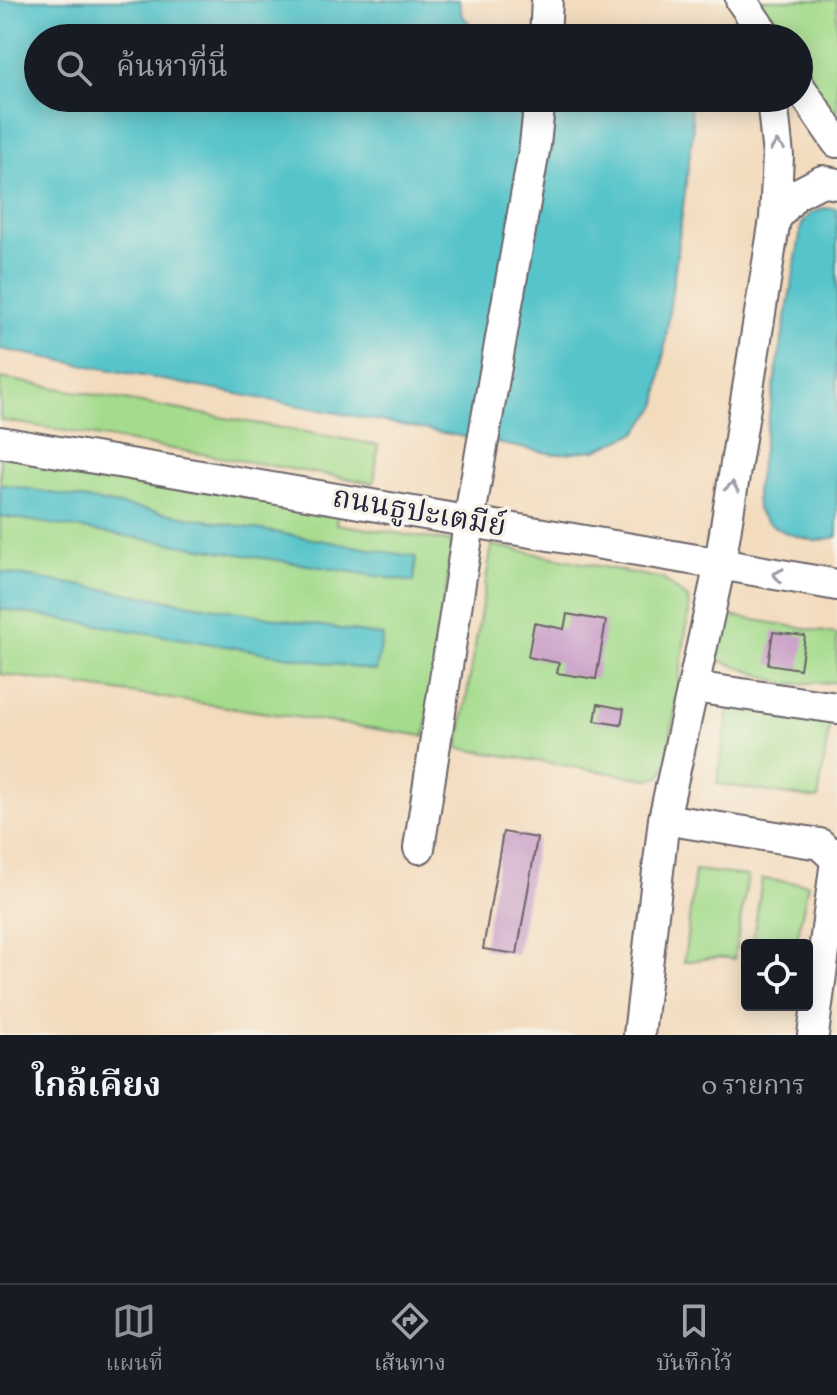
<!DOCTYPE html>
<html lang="th">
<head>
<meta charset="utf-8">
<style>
	:root { --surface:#171b24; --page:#242831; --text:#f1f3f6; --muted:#9ea1a6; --line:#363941; --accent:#8c9099 }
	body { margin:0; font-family:Vollkorn,"Noto Serif Thai",serif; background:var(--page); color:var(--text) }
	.controls { position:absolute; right:24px; bottom:24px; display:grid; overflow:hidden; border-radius:8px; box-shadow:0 4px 20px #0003 }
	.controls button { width:72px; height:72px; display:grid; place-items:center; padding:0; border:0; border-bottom:2px solid var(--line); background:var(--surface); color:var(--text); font:40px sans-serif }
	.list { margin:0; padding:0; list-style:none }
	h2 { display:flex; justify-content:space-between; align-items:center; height:104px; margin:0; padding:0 32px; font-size:34px }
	h2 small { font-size:26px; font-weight:400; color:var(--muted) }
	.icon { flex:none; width:44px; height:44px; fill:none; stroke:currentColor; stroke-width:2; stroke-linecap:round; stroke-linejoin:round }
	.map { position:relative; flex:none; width:837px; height:1035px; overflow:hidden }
	.search { position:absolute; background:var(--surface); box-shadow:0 4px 20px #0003; left:24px; right:24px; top:24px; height:88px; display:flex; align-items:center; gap:20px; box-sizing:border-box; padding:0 28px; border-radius:44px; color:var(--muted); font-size:30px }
	.sheet { height:248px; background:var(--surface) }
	nav { display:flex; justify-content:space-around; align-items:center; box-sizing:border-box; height:112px; border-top:2px solid var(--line); background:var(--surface); font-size:22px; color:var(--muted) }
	nav a { display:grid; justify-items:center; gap:4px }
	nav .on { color:var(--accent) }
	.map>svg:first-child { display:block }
	.green { fill:#a4db8c; stroke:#637e64; stroke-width:2 }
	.water { fill:#56c4ca; stroke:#3c7382; stroke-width:2 }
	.building { fill:#c495c4 }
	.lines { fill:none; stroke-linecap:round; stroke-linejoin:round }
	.minor-casing { stroke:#6b6368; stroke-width:34 }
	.minor { stroke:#fff; stroke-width:30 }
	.oneway { stroke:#9c9ca7 }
	.labels { text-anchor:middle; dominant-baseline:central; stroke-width:7; stroke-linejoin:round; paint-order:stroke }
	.street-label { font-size:30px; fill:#22223b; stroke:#f7f3e8 }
</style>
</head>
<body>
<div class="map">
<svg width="837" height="1035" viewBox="0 0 837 1035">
	<rect width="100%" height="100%" fill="#f7f3e8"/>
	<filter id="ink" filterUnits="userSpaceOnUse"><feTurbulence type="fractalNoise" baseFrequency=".0125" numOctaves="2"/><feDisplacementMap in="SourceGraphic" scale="16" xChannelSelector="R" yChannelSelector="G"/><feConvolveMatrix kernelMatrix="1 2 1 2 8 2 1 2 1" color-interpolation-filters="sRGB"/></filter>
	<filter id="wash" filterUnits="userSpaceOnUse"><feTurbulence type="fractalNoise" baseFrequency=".006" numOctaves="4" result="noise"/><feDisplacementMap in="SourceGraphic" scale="32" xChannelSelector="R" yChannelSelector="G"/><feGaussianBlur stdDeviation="1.8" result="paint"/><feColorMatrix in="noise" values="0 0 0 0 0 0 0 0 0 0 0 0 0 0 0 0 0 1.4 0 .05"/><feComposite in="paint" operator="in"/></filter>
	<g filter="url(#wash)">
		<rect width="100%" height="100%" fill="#f3dbbd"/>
		<!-- green -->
		<path class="green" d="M740,0H837V143L799,87V38H766Z
			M0,378L378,445L374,483L0,420Z
			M0,447L339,503L336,524L453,542L425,736L0,674Z
			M492,545L663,579L688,599L689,610L667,764L660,777L647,779L458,748Z
			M719,614L837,634V682L786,684L713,658Z
			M729,709H782L830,723L818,799L717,784Z
			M695,870L748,876L734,959C716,956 701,959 684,962Z
			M762,879L808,884L796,945H752Z"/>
		<!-- water -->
		<path class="water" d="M0,0H459L462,16L481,33L600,38H38V98H689L693,130L657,406L636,433L596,450L554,454L0,349Z
			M824,208L837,209V537L815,541L786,533L767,522L757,510L756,490L802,224L811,213Z
			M0,484L416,557L414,582L0,516Z
			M0,572L383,636L376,671L0,609Z"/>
		<g id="blocks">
			<!-- building -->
			<path class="building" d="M567,614L606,621L596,679L557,673L559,663L528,657L534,623L564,629Z
				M773,632L805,636L800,669L768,664Z
				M598,704L624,709L621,725L595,721Z
				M503,832L537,838L517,954L483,949Z"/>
		</g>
	</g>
	<g filter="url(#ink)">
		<use href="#blocks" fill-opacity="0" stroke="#6b6368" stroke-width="2"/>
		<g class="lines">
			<!-- minor casing -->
			<g class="minor-casing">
				<path id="minor" d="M741,0L767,38
					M545,38L547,0
					M799,86L837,142
					M775,219L795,195L822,181L837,184
					M0,442L720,564L837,585
					M693,687L837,708
					M664,819L820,844L837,860
					M419,848L474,492L535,145L540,98
					M639,1035L664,819L720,564L775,219L778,156L772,98
					M813,1035L837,853"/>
			</g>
			<!-- minor -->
			<use href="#minor" class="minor"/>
		</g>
		<!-- one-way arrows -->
		<defs><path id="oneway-chevron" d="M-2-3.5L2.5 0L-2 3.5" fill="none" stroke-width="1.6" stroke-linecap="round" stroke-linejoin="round" transform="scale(2)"/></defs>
		<g class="oneway">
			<use href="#oneway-chevron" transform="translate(777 146) rotate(-94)"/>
			<use href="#oneway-chevron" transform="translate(732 487) rotate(-81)"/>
			<use href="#oneway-chevron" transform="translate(778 575) rotate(-170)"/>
		</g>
	</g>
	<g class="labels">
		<!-- street labels -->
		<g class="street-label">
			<text transform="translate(419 513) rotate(10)">ถนนธูปะเตมีย์</text>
		</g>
	</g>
</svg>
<div class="controls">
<button><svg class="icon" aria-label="locate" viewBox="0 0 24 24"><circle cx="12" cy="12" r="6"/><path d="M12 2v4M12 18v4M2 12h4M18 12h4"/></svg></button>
</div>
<div class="search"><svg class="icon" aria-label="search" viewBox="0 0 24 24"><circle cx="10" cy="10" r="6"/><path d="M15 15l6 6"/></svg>ค้นหาที่นี่</div>
</div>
<section class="sheet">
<h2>ใกล้เคียง<small>0 รายการ</small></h2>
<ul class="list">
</ul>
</section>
<nav>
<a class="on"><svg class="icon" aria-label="map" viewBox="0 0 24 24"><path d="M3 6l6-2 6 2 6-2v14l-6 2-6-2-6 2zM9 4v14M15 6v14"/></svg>แผนที่</a>
<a><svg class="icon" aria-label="directions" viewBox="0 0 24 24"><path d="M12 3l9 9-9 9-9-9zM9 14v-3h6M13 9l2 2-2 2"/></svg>เส้นทาง</a>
<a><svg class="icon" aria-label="saved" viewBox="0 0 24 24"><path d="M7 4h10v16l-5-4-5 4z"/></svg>บันทึกไว้</a>
</nav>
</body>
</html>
